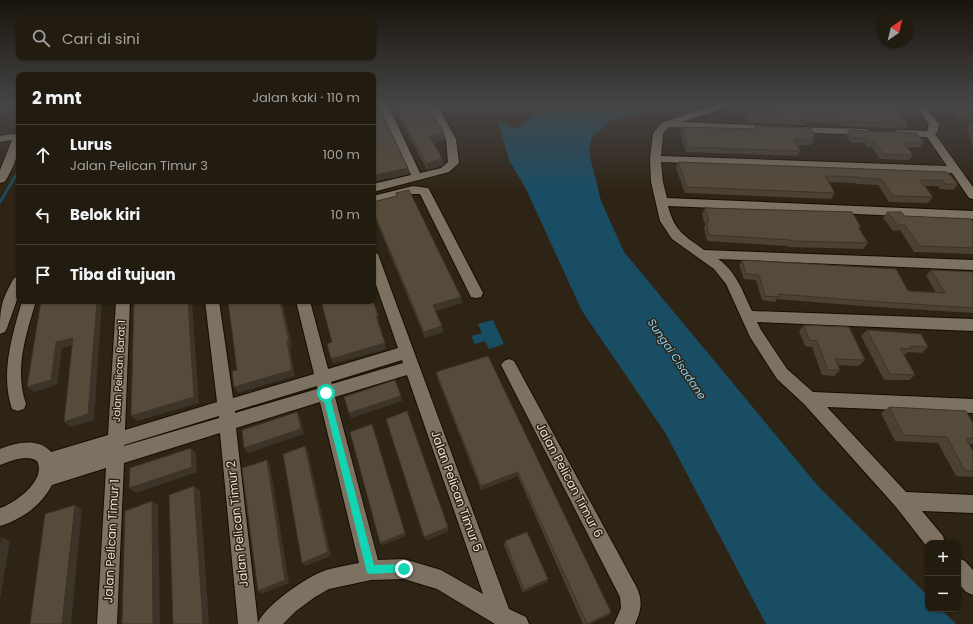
<!DOCTYPE html>
<html lang="id">
<head>
<meta charset="utf-8">
<style>
	:root { --surface:#221b10; --page:#2e281e; --text:#f1f3f6; --muted:#a2a19f; --line:#3f3930 }
	body { margin:0; font-family:Poppins,sans-serif; background:var(--page); color:var(--text) }
	.controls { position:absolute; right:12px; bottom:12px; display:grid; overflow:hidden; border-radius:8px; box-shadow:0 1px 3px #0004 }
	.controls button { width:36px; height:36px; display:grid; place-items:center; padding:0; border:0; border-bottom:1px solid var(--line); background:var(--surface); color:var(--text); font:20px sans-serif }
	.compass { position:absolute; left:877px; top:12px; width:36px; height:36px; border-radius:50%; background:var(--surface); box-shadow:0 1px 3px #0004; rotate:35deg }
	.stop { position:absolute; width:12px; height:12px; margin:-9px; border:3px solid #12d5b4; border-radius:50%; background:#fff }
	.stop.end { background:#12d5b4; border-color:#fff; box-shadow:0 1px 4px #0008 }
	.list { margin:0; padding:0; list-style:none }
	h2 { display:flex; justify-content:space-between; align-items:center; height:52px; margin:0; padding:0 16px; font-size:17px }
	h2 small { font-size:13px; font-weight:400; color:var(--muted) }
	.list li { display:grid; grid-template-columns:26px 1fr auto; gap:12px; align-items:center; box-sizing:border-box; height:60px; padding:0 16px; border-top:1px solid var(--line) }
	.list b { display:block; font-size:15px; white-space:nowrap }
	.list p { margin:0; font-size:13px; white-space:nowrap; color:var(--muted) }
	.list em { font-size:13px; font-style:normal; color:var(--muted) }
	.icon { flex:none; width:22px; height:22px; fill:none; stroke:currentColor; stroke-width:2; stroke-linecap:round; stroke-linejoin:round }
	.map { position:relative; flex:none; width:973px; height:624px; overflow:hidden }
	.search { position:absolute; background:var(--surface); box-shadow:0 1px 3px #0004; left:16px; top:16px; width:360px; height:44px; display:flex; align-items:center; gap:10px; box-sizing:border-box; padding:0 14px; border-radius:8px; color:var(--muted); font-size:15px }
	.panel { position:absolute; background:var(--surface); box-shadow:0 1px 3px #0004; left:16px; top:72px; width:360px; height:232px; border-radius:8px }
	.map>svg:first-child { display:block }
	.water { fill:#194d64 }
	.lines { fill:none; stroke-linecap:round; stroke-linejoin:round }
	.stream { stroke:#194d64; stroke-width:2.5 }
	.minor-casing { stroke:#160d02; stroke-width:2 }
	.minor { fill:#7d7261; fill-rule:evenodd }
	.wall { fill:#4a4033 }
	.shaded-wall { fill:#3c3429 }
	.building { fill:#564b3b; stroke:#3c3429 }
	.route { fill:#12d5b4 }
	.labels { text-anchor:middle; dominant-baseline:central; stroke-width:3; stroke-linejoin:round; paint-order:stroke }
	.street-label { font-size:10px; fill:#e6dfd6; stroke:#2e2415 }
	.water-label { font-size:11px; font-style:italic; fill:#86d1f5; stroke:#2e2415 }
	.near-street-label { font-size:12px; fill:#e6dfd6; stroke:#2e2415 }
</style>
</head>
<body>
<div class="map">
<svg width="973" height="624" viewBox="0 0 973 624">
	<rect width="100%" height="100%" fill="#2e2415"/>
	<!-- water -->
	<path class="water" d="M554,105H654L643,111L610,121L591,138L589,152L601,201L624,252L818,486L928,596V609H941L956,624H766L666,434L582,311L526,189L509,160L498,121L516,129L532,116Z
		M493,320L504,344L489,349L485,341L475,344L471,336L482,333L478,324Z"/>
	<g class="lines">
		<!-- stream -->
		<path class="stream" d="M0,202L19,170"/>
		<!-- minor casing -->
		<g class="minor-casing">
			<path id="minor" d="M378,105H388L420,173L441,168L448,162L446,139L427,105H437L456,139L459,163L449,172L373,192V184L411,175Z
				M719,105H736L682,122L774,126L779,129L774,132L669,127L663,134L661,156L947,166L927,137L898,136L893,133L898,130L927,131L929,124L915,105H924L939,124L938,131L935,134L973,187V199L969,198L952,173L661,162L663,182L667,198L973,211V219L668,206C675,232 684,235 704,250L973,260V270L718,259C736,271 743,292 752,311L973,319V331L757,322L761,330L787,369L813,392L973,399V413L827,407L906,492L973,495V513L922,511L943,536L945,543H928V548L896,507L804,404L777,379L750,337L726,284L714,269L672,239L660,221L651,182L650,159L653,133L662,123L689,113Z
				M794,127L867,129L872,132L867,135L790,132L789,130Z
				M10,134L19,135C19,154 15,164 6,180L4,182L0,183V170L12,140L0,142V136Z
				M413,186L428,188L430,191L483,293L481,297L476,298L471,297L420,194H413L373,204V196Z
				M373,252L378,254L379,257L509,609L526,617L529,624H495L437,589L404,579L371,580L329,589L315,597L296,611L283,624H238L220,433L124,463L117,624H97L106,468L52,485C41,506 22,519 0,526V508C15,503 47,480 37,461C26,454 11,461 0,465V449C15,443 38,437 51,452L108,435L116,301H130L125,430L217,402L205,301H219L233,398L314,374L296,301H310L328,369L398,348L373,276ZM402,360L403,363L332,384L331,382ZM407,375L483,594L441,570L404,559L378,560L335,397ZM317,386V389L235,413V411ZM320,402L359,563C348,565 337,567 326,570C308,576 265,605 258,623L236,428ZM219,416V418L124,446V445Z
				M19,276V294L7,328L5,332L0,334C0,307 1,301 14,278Z
				M22,301H36C26,335 14,369 26,404L24,409L18,411L12,409C0,374 12,336 22,301Z
				M509,359L514,361L637,588C643,602 641,611 635,624H614L621,608L620,597L501,365L504,361Z
				M958,558L965,561L973,570V595L966,592L958,583Z"/>
		</g>
		<!-- minor -->
		<use href="#minor" class="minor"/>
	</g>
	<!-- wall -->
	<path class="wall" d="M373,105L408,168L409,174L376,181L373,174Z
		M393,105H427L444,133L445,139L433,143L442,158L443,165L427,170Z
		M764,105H919L923,110L919,115H901L908,124L905,129L840,126L838,123L804,122L803,125L748,123L745,116L748,111H751L753,108L766,109Z
		M952,105H973V121L968,120L965,121L964,118L955,116Z
		M972,122H973V148L967,128Z
		M755,126L815,136L811,145H797L800,151L797,156L686,152L680,132L682,127L754,129Z
		M849,130L924,142L920,147L907,148L913,155L909,160L880,159L872,147H867L864,143H851L846,135Z
		M678,162L947,172L958,184L953,190L940,189L938,186H925L933,197L928,203L889,202L878,185L856,184L855,183L828,182L835,193L831,199L685,193L676,168Z
		M396,193L461,297L462,303L435,311L442,326L443,332L425,338L373,213V202L396,196Z
		M705,208L861,227L859,229L868,243L863,249L788,247L787,246L707,241L704,228L705,225L702,214Z
		M887,212L905,216L973,222V254L914,252L900,230L893,231L883,218Z
		M742,260L908,291L936,293L926,275L931,270L973,272V313L862,306L777,299L775,302L762,300L756,280L744,279L739,265Z
		M804,325L865,360L859,366L838,365L840,370L834,376L822,375L812,347L805,346L799,331Z
		M867,330L928,347L922,353L908,352L906,354H904L915,375L909,380H884L861,336Z
		M488,356L611,612L609,615L590,624H583L518,476L481,490L437,377L436,372Z
		M889,407L973,423V444H969L973,451V477L956,476L938,443L895,441L881,413Z
		M505,541L547,582L523,593L504,545Z"/>
	<!-- shaded-wall -->
	<path class="shaded-wall" d="M10,105H14L12,111L0,113V109Z
		M973,113L968,120L965,121L970,115Z
		M444,133L445,139L431,143L430,137Z
		M442,158L443,165L427,170V164Z
		M408,168L409,174L376,181L375,175Z
		M461,297L462,303L433,311V305Z
		M97,301H102L94,420L71,427L64,422Z
		M188,301H192L199,403L137,421L131,416Z
		M280,301H282L292,346L290,347L295,376L238,393L234,387Z
		M376,316H378L379,322H378Z
		M442,326L443,332L425,338L424,332Z
		M73,338L79,343L62,348L57,385L34,392L27,387L56,342Z
		M385,343L386,349L333,364L331,359Z
		M401,396L402,401L351,418L349,413Z
		M297,412L300,417L304,434L248,453L244,448Z
		M372,424L406,536L382,546L380,543Z
		M305,446L308,451L331,556L305,566L302,563Z
		M191,448L196,453L197,472L136,493L129,488Z
		M267,460L270,465L289,583L262,594L258,591Z
		M518,472V476L481,490V486Z
		M194,486L200,490L209,624H203Z
		M152,501L158,505L160,624H153Z
		M75,505L82,509L71,624H62Z
		M448,527L449,531L426,541L424,537Z
		M1,537L10,541L0,599V544Z
		M548,579L547,582L523,593L524,590Z
		M611,612L609,615L590,624H587Z"/>
	<!-- building -->
	<path class="building" d="M0,105H10V107L0,109Z
		M373,105H378L408,168L375,175L373,171Z
		M395,105H427L444,133L430,137L442,158L427,164Z
		M769,105H919L923,110H897L908,124L843,121L841,117H804L805,120L751,118L748,111H754L753,108L771,109Z
		M958,105H973V113L970,115L969,112L960,110Z
		M755,126L811,128L815,136H812L814,139H794L800,151L688,147L682,127L756,129Z
		M849,130L916,133L924,142L903,143L913,155L884,154L875,142H870L867,138H854Z
		M678,162L947,172L958,184H945L943,180H920L933,197L893,196L882,179L860,178L859,177L825,176L835,193L687,187Z
		M409,190L461,297L433,305L442,326L424,332L373,210V202L397,196L396,193Z
		M705,208L852,212L861,227H858L868,243L792,241L791,240L709,235L706,222H709Z
		M887,212H901L905,216L971,219L973,222V248L920,246L905,225H898Z
		M742,260L896,269L908,291L945,293L931,270L973,272V308L867,301L778,294L779,297L765,296L759,275L746,274Z
		M41,301H97L88,414L64,422L73,338L56,342L51,380L27,387Z
		M134,301H188L194,397L131,416Z
		M228,301H280L289,341H287L292,370L234,387L232,371L237,370Z
		M321,301H373L378,316H376L385,343L331,359L327,344L332,342Z
		M804,325L849,327L865,360L835,359L840,370H828L817,341L809,340Z
		M867,330L921,334L928,347L910,346L912,349L900,348L915,375L890,374Z
		M488,356L611,612L587,624L518,472L481,486L436,372Z
		M395,380L401,396L349,413L344,397Z
		M889,407L966,411L973,423V438H966L973,451V471H965L947,437L903,435Z
		M407,411L448,527L424,537L386,419Z
		M297,412L301,429L244,448L242,430Z
		M372,424L405,533L380,543L350,432Z
		M305,446L328,552L302,563L283,454Z
		M191,448L192,467L129,488L130,468Z
		M267,460L285,580L258,591L242,468Z
		M194,486L203,624H173L169,495Z
		M152,501L153,624H122L125,511Z
		M75,505L62,624H30L45,514Z
		M527,532L548,579L524,590L505,541Z"/>
	<!-- sky -->
	<linearGradient id="sky" x2="0" y2="1"><stop stop-color="#19140c"/><stop offset="0.54" stop-color="#464546"/><stop offset="1" stop-color="#464546" stop-opacity="0"/></linearGradient>
	<rect width="973" height="193" fill="url(#sky)"/>
	<!-- route -->
	<path class="route" d="M326,390L329,393L374,565L404,564L407,566L408,569L407,572L371,574L367,573L322,393Z"/>
	<g class="labels">
		<!-- street labels -->
		<g class="street-label">
			<text transform="translate(119 371) rotate(-87)">Jalan Pelican Barat 1</text>
		</g>
		<!-- water labels -->
		<g class="water-label">
			<text transform="translate(677 359) rotate(56)">Sungai Cisadane</text>
		</g>
		<!-- near-street labels -->
		<g class="near-street-label">
			<text transform="translate(570 480) rotate(62)">Jalan Pelican Timur 6</text>
			<text transform="translate(457 491) rotate(70)">Jalan Pelican Timur 5</text>
			<text transform="translate(237 524) rotate(-96)">Jalan Pelican Timur 2</text>
			<text transform="translate(111 541) rotate(-87)">Jalan Pelican Timur 1</text>
		</g>
	</g>
</svg>
<div class="controls">
<button>+</button>
<button>−</button>
</div>
<svg class="compass" viewBox="-18 -18 36 36"><path d="M0-13l5 13h-10z" fill="#e53935"/><path d="M0 13l5-13h-10z" fill="#a2a19f"/></svg>
<div class="stop" style="left:326px;top:393px"></div>
<div class="stop end" style="left:404px;top:569px"></div>
<div class="search"><svg class="icon" aria-label="search" viewBox="0 0 24 24"><circle cx="10" cy="10" r="6"/><path d="M15 15l6 6"/></svg>Cari di sini</div>
<section class="panel">
<h2>2 mnt<small>Jalan kaki · 110 m</small></h2>
<ul class="list">
<li><svg class="icon" aria-label="ahead" viewBox="0 0 24 24"><path d="M12 20V5M6 11l6-6 6 6"/></svg><div><b>Lurus</b><p>Jalan Pelican Timur 3</p></div><em>100 m</em></li>
<li><svg class="icon" aria-label="left" viewBox="0 0 24 24"><path d="M17 20v-9H6M10 6l-5 5 5 5"/></svg><div><b>Belok kiri</b></div><em>10 m</em></li>
<li><svg class="icon" aria-label="arrive" viewBox="0 0 24 24"><path d="M6 21V4h12l-3 4 3 4H6"/></svg><div><b>Tiba di tujuan</b></div></li>
</ul>
</section>
</div>
</body>
</html>
